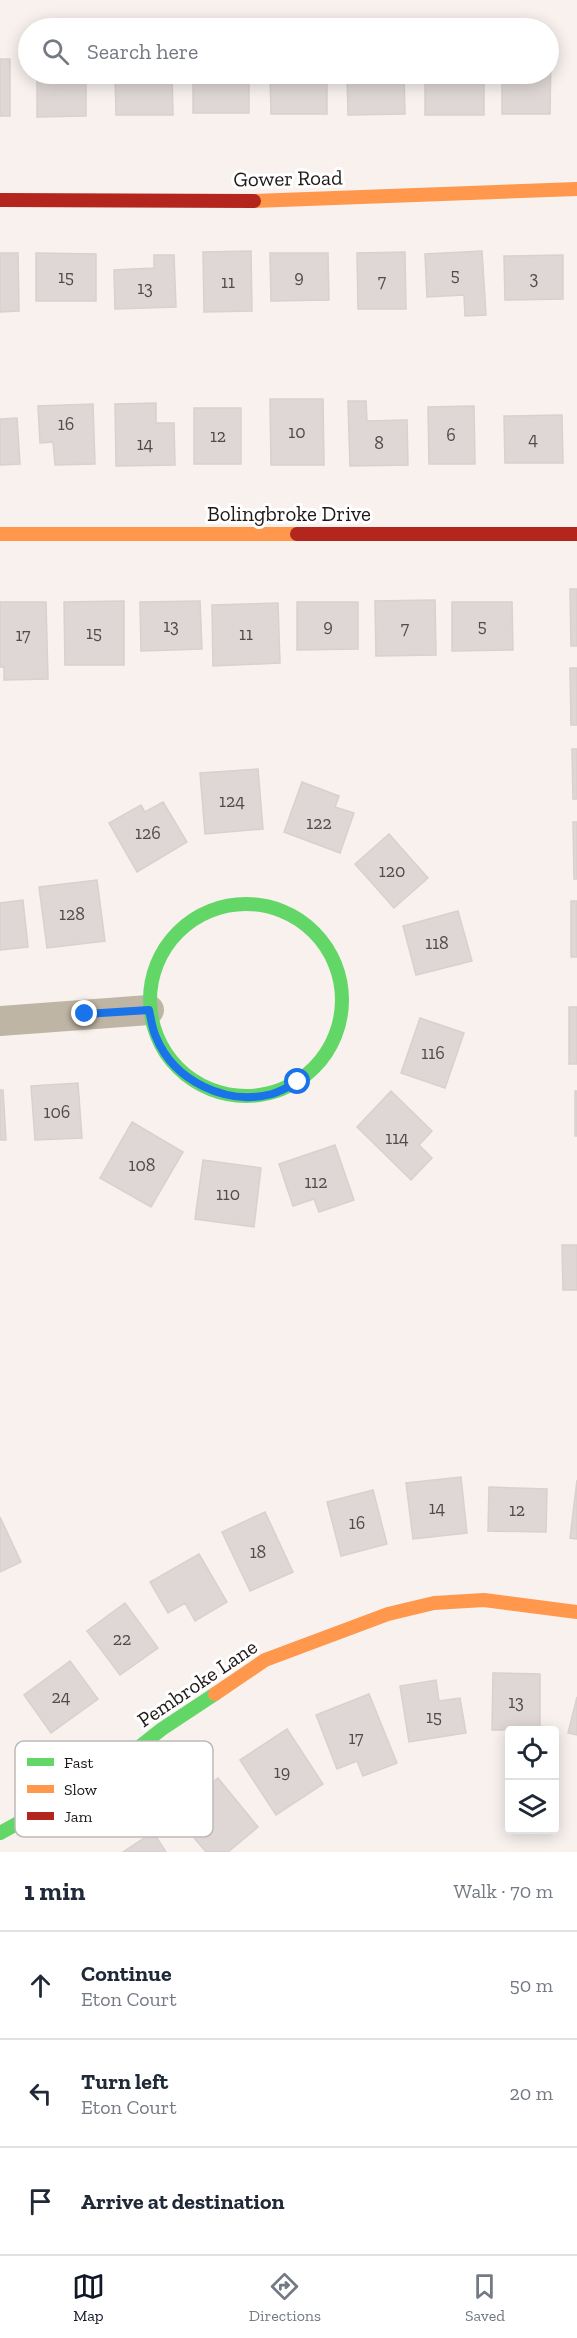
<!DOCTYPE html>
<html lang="en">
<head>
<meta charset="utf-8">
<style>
	:root { --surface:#fff; --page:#f6f6f7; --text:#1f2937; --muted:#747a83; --line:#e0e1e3; --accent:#111827 }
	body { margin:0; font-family:"Zilla Slab",serif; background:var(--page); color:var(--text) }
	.controls { position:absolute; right:18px; bottom:18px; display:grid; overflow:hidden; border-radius:6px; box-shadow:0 3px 15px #0003 }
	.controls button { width:54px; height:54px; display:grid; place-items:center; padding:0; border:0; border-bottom:2px solid var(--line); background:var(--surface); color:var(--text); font:30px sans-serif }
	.stop { position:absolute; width:18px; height:18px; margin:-14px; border:4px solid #1a73e8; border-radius:50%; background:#fff }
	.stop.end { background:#1a73e8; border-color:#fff; box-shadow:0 2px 6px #0008 }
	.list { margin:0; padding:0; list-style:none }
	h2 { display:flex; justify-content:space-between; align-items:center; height:78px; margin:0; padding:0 24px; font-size:26px }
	h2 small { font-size:20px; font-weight:400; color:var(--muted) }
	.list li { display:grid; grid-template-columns:39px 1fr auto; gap:18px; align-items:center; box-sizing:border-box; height:108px; padding:0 24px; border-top:2px solid var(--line) }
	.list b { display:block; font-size:22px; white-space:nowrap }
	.list p { margin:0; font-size:20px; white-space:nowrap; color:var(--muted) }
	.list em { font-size:20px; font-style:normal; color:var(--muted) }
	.icon { flex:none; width:33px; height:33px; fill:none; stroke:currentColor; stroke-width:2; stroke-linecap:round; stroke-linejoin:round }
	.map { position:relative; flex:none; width:577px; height:1852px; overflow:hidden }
	.search { position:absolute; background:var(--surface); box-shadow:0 3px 15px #0003; left:18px; right:18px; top:18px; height:66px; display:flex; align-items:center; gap:15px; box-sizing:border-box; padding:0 21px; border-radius:33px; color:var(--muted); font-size:22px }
	.sheet { height:402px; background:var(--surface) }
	nav { display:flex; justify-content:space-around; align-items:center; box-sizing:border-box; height:84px; border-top:2px solid var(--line); background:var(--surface); font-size:16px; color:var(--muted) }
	nav a { display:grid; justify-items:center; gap:3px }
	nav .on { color:var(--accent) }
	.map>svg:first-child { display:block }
	.building { fill:#ded7d5; stroke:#d7d1cf; stroke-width:1.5 }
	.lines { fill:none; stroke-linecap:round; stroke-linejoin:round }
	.street { stroke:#bfb5a4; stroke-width:30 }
	.fast { stroke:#63d668; stroke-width:14 }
	.slow { stroke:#ff974d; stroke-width:14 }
	.jam { stroke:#b3261e; stroke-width:14 }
	.route { stroke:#1a73e8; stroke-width:8 }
	.labels { text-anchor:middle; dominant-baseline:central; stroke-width:6; stroke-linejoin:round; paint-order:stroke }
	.number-label { font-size:18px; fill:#514b49 }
	.street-label { font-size:21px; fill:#1e1816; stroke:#fff }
	.key { fill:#fff; stroke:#bcbab9; stroke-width:1.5 }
	.key-label { font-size:16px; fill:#1e1816 }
</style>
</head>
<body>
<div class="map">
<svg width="577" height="1852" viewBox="0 0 577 1852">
	<rect width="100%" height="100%" fill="#f8f1ee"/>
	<!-- building -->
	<path class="building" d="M548,53H551L550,114H502V74H548Z
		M0,59H10V116H0Z
		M37,74H86V116L37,117Z
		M115,74H172L173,115H116Z
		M193,74H249V113H193Z
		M270,74H327V114H271Z
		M347,74H404L405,114L348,115Z
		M425,74H484V115H425Z
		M251,251L252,311L204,312L203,252Z
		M482,251L486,315L465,316L464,295L427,297L425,254Z
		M405,252L406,309H358L357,253Z
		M0,253H18L19,311L0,312Z
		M36,253L96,254V301H36Z
		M270,253H328L329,300L271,301Z
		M154,255H174L176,307L115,309L114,270L154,268Z
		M563,255V299L505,300L504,256Z
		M270,399H323L324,465H271Z
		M348,401H366L367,421L407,420L408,465L350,466Z
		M156,403V423H174L175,465L116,466L115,404Z
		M93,404L95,464L55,465L53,442L40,443L38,406Z
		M474,406L475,464H429L428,407Z
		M194,408H241V464H194Z
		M562,415L563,463H505L504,416Z
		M17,418L20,464L0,465V419Z
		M570,589H577V646H571Z
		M435,600L436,655L376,656L375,601Z
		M124,601V665H65L64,602Z
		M200,601L202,649L141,651L140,602Z
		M0,602H46L48,679L4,680V667H0Z
		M297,602H358V649L297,650Z
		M452,602H512L513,650L452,651Z
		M278,603L280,663L213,666L212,605Z
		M570,668H577V725H571Z
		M572,749H577V799H573Z
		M258,769L263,829L205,834L200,773Z
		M302,782L339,796L335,807L354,813L340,853L284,832Z
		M163,802L187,842L137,872L109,823L141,805L145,812Z
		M573,822H577V879H574Z
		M389,834L428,878L394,908L355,864Z
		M97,880L105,941L47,948L39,887Z
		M23,900L28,947L0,950V903Z
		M571,901H577V957H571Z
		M458,911L472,961L416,975L403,926Z
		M569,1007H577V1064H569Z
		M420,1018L464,1033L445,1088L401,1073Z
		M78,1083L82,1138L35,1140L31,1086Z
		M0,1090H3L6,1140H0Z
		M391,1091L432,1131L419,1145L432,1158L411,1180L357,1127Z
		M575,1091H577V1136H575Z
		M132,1122L183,1152L151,1207L100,1178Z
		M335,1145L354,1200L319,1212L314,1199L293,1206L279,1164Z
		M203,1160L261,1168L254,1227L195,1219Z
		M562,1245H577V1290H563Z
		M461,1477L467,1533L413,1539L406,1483Z
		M577,1480V1539L570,1538Z
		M489,1487L547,1489L546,1532L488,1531Z
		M373,1490L387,1544L341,1556L327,1502Z
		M265,1512L293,1572L250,1591L222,1532Z
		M0,1517L21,1562L0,1572Z
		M199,1554L227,1602L195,1621L185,1603L168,1613L150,1582Z
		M125,1603L158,1648L120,1675L87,1631Z
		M70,1661L98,1699L51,1733L24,1695Z
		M493,1673L540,1674V1730H492Z
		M436,1680L439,1701L460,1698L466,1733L409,1742L400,1686Z
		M369,1694L397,1763L363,1776L357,1761L337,1769L316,1715Z
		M577,1697V1735L568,1733Z
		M287,1729L323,1784L276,1815L240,1760Z
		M218,1778L258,1827L228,1852H206L174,1814Z
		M153,1832L166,1852H123Z"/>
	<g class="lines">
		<!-- street -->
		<path class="street" d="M0,1021L149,1010"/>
		<!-- fast -->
		<path class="fast" d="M150 1000a96 96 0 1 1 192 0a96 96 0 1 1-192 0Z
			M0,1833L100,1778L162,1729L215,1694"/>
		<!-- slow -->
		<path class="slow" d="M254,201L577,189
			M0,534H297
			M215,1694L265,1660L388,1614L434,1603L484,1600L577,1612"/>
		<!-- jam -->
		<path class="jam" d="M0,200L254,201
			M297,534H577"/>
	</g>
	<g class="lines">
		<!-- route -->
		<path class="route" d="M85,1014L149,1010C151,1018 152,1029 156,1037C174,1081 226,1106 272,1094C281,1091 290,1086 298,1082"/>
	</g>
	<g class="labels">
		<!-- number labels -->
		<g class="number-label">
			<text x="455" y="275">5</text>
			<text x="66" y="277">15</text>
			<text x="299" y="277">9</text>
			<text x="534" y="278">3</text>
			<text x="382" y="281">7</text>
			<text x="228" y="282">11</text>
			<text x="145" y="288">13</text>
			<text x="66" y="424">16</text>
			<text x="297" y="432">10</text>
			<text x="451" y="435">6</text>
			<text x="218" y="436">12</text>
			<text x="533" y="439">4</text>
			<text x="379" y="443">8</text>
			<text x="145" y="444">14</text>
			<text x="171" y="626">13</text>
			<text x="328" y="626">9</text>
			<text x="482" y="626">5</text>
			<text x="405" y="628">7</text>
			<text x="94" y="633">15</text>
			<text x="246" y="634">11</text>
			<text x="23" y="635">17</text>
			<text x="232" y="801">124</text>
			<text x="319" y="823">122</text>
			<text x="148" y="833">126</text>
			<text x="392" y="871">120</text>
			<text x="72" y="914">128</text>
			<text x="437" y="943">118</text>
			<text x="433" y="1053">116</text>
			<text x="57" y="1112">106</text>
			<text x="397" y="1138">114</text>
			<text x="142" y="1165">108</text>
			<text x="316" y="1182">112</text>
			<text x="228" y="1194">110</text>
			<text x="437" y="1508">14</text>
			<text x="517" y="1510">12</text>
			<text x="357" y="1523">16</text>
			<text x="258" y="1552">18</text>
			<text x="122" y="1639">22</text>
			<text x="61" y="1697">24</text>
			<text x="516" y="1702">13</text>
			<text x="434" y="1717">15</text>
			<text x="356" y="1738">17</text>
			<text x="282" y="1772">19</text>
		</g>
		<!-- street labels -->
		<g class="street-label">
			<text transform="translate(288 178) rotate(-1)">Gower Road</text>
			<text x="289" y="513">Bolingbroke Drive</text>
			<text transform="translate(197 1683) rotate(-34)">Pembroke Lane</text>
		</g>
	</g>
	<!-- legend -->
	<rect x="15" y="1741" width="198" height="96" rx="9" class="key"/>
	<rect x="27" y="1758" width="27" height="8" fill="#63d668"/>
	<rect x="27" y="1785" width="27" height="8" fill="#ff974d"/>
	<rect x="27" y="1812" width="27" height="8" fill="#b3261e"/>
	<g class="key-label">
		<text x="64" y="1768">Fast</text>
		<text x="64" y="1795">Slow</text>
		<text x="64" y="1822">Jam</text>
	</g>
</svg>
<div class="controls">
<button><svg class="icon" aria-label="locate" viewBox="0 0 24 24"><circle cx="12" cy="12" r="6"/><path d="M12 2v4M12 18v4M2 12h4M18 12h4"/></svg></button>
<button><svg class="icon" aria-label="layers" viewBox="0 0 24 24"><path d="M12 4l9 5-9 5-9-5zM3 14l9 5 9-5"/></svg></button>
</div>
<div class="stop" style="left:298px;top:1082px"></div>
<div class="stop end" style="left:85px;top:1014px"></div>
<div class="search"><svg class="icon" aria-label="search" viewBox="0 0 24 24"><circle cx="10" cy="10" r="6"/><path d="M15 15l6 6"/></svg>Search here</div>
</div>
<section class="sheet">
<h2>1 min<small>Walk · 70 m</small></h2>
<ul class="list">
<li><svg class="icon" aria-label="ahead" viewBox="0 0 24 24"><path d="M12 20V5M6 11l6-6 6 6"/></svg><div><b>Continue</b><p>Eton Court</p></div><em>50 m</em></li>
<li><svg class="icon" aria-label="left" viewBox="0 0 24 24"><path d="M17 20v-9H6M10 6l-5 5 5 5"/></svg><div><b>Turn left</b><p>Eton Court</p></div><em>20 m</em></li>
<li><svg class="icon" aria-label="arrive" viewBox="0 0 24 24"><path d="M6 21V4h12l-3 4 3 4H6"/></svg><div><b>Arrive at destination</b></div></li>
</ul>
</section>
<nav>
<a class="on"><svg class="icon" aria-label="map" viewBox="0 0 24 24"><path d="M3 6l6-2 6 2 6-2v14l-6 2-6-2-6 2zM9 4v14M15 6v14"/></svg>Map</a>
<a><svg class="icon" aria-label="directions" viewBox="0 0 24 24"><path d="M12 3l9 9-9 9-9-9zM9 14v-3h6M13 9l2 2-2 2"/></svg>Directions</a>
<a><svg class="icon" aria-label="saved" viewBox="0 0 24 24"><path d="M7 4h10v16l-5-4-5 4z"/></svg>Saved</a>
</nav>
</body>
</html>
